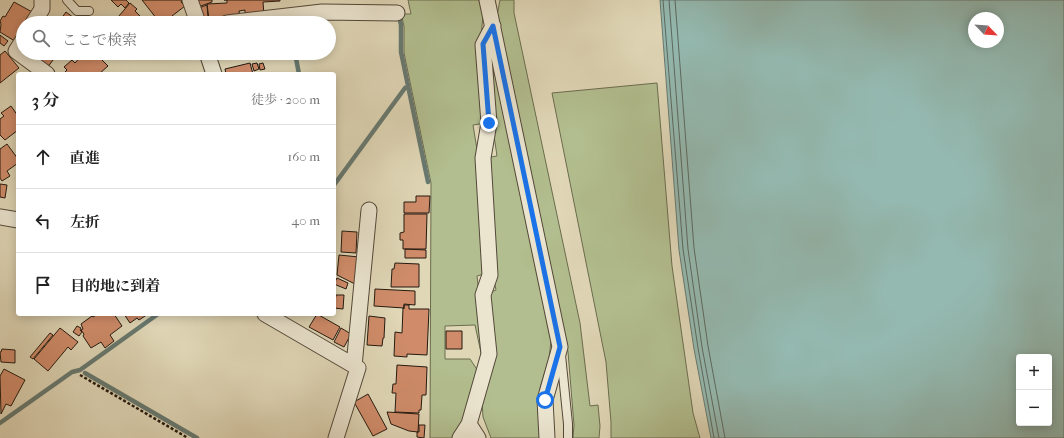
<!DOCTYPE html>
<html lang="ja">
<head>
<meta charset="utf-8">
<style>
	:root { --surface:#fff; --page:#f6f6f6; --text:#222; --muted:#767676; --line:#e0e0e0 }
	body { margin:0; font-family:"IM FELL French Canon","Noto Serif JP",serif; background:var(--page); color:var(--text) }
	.controls { position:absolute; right:12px; bottom:12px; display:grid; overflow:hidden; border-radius:4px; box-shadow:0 2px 10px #0003 }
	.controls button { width:36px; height:36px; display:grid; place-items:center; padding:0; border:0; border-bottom:1px solid var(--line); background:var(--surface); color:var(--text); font:20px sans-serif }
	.compass { position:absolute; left:968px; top:12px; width:36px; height:36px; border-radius:50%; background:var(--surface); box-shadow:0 2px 10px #0003; rotate:115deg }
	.stop { position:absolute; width:12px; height:12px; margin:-9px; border:3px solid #1a73e8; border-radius:50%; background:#fff }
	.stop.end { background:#1a73e8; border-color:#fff; box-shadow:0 1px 4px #0008 }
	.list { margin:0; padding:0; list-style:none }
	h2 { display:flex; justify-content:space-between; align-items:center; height:52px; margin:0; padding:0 16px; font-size:17px }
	h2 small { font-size:13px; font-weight:400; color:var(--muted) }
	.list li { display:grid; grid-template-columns:26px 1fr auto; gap:12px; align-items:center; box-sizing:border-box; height:64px; padding:0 16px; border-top:1px solid var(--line) }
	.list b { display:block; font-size:15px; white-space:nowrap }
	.list em { font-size:13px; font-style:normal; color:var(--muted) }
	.icon { flex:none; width:22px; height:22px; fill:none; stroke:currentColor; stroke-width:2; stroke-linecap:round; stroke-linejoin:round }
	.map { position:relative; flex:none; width:1064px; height:438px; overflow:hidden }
	.search { position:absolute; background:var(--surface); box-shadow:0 2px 10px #0003; left:16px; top:16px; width:320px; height:44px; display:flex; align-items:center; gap:10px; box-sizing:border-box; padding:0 14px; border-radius:22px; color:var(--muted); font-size:15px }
	.panel { position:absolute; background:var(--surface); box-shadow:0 2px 10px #0003; left:16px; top:72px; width:320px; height:244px; border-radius:4px }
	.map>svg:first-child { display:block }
	.green { fill:#b2be8f; stroke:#6b6c4f }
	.water { fill:#94b9b0; stroke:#677970; fill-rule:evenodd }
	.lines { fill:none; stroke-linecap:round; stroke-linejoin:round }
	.shore { stroke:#5c6960; stroke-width:1 }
	.stream { stroke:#677970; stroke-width:4.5 }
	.building { fill:#d08c6a; stroke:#24190f }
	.lane-casing { stroke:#534839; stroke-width:10 }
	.street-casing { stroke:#534839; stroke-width:17 }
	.path { stroke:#24190f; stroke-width:2.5; stroke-dasharray:3 2; stroke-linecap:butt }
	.lane { stroke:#ebe5d0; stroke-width:8 }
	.street { stroke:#ebe5d0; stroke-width:15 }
	.route { stroke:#1a73e8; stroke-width:5 }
</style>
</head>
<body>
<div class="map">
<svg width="1064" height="438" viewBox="0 0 1064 438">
	<rect width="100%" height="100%" fill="#e0d7b7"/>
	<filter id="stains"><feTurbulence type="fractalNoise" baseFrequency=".005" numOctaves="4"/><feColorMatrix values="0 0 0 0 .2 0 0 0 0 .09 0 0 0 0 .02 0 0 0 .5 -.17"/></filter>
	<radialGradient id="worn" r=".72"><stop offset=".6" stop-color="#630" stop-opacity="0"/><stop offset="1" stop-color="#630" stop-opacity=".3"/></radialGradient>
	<!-- green -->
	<path class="green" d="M408,0H479L483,16L480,45L486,123L473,125L481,174L487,273L477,276L486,354L483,362L475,325L445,326V359H470L480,374L464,417L455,438H430L431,183L404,53V26L401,14H411Z
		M500,0H514V13L580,323L590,406L598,405L600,426L599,438H573L574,425L568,352L497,16Z
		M490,41L551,341L549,358L540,388L541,438H491L483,417L481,387L486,294L496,290L493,275L485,158L497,156L492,122Z
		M657,83L672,266L693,413L700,438H611V422L606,362L552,93Z"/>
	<!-- water -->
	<path class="water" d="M660,0H1064V438H711L694,349L679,250ZM974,18H998V42H974ZM1019,357H1049V423H1019Z"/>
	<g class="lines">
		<!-- shore -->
		<path class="shore" d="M663,0L683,249L698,348L714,438
			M669,0L688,249L702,347L719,438
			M675,0L694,248L708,346L725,438"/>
		<!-- stream -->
		<path class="stream" d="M399,16L401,25V52L428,182
			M295,53L299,74
			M334,185L405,88
			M85,373L197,438
			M0,423L72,372L80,370L158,314"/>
	</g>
	<!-- building -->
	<path class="building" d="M111,0H126L129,3L125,8L121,4L118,7Z
		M142,0H182L181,2L185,6L172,16L175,19L170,23H160Z
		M196,0H212V2L198,7Z
		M224,0H280V1L263,2L264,15L245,16V10L239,11L240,18L209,20L207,4L227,3V0Z
		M14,2L34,13L29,23H23V33L18,43L0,32L1,24L0,21L3,16L5,17Z
		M130,3L137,9L135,11L147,23H113Z
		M207,5L208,17L203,19L199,8Z
		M66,12L74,18L70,23H58Z
		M0,35L8,41L4,46L0,43Z
		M5,51L19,68L0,83V55Z
		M28,53H52L56,56L47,68Z
		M84,53H95L108,66L99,74H63L67,70L64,67L72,60L75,63Z
		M250,63L253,74H226L225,69Z
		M257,63L259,69L254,71L252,64Z
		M263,63L265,69L260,70L259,64Z
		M11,106L18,116V130L5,140L0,135V119L4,116L1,113Z
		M7,144L18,159V163L7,171L10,176L2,181L0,178V149Z
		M0,184L7,185L5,198L0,197Z
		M416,196H430L429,213H404V202H416Z
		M404,214H427L426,249H403V240H400V233L404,232Z
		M342,231L357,232L356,253L341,252Z
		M405,249L426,250V258H405Z
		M339,255L359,257L357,285L337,275Z
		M395,263L419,264V287H391L392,269H394Z
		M337,278L348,283L346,289L334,284Z
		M375,289L415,291V305L404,304V308L374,306Z
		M336,295H344L343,309L334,308Z
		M404,305H409V309H429L427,355L407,354V357L394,356L395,332L402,333L403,308L404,309Z
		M98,314H114L122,326L110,335L114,341L105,348L101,342L91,348L83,336L84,334L81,330L83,329L81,324L92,316L93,317Z
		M124,314H148L139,320L137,318L130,323Z
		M317,314L340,327L333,340L309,327Z
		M369,316L385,318L384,338H383L382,346L367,345Z
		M77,326L81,328L80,330L82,332L79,336L73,332Z
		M60,328L78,342L71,350L68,347L48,371L34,359Z
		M341,328L351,334L344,347L334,342Z
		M446,331H462V349H446Z
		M50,333L53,335L33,359L30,357Z
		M2,349L15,350V363L1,362L0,352H1Z
		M397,365L427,367L426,395H422L421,410H419V413L395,412L396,393H392L393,384H396Z
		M4,369L25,380L11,406L6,404L1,414L0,376Z
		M368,394L387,429L373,436L354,402Z
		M387,412L419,414L418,432L409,431L391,424Z
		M419,425H425L424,438L417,437V432H419Z"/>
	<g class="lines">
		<!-- lane casing -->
		<g class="lane-casing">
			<path id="lane" d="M67,0L77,11H89
				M561,355L568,424V438"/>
		</g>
		<!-- street casing -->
		<g class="street-casing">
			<path id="street" d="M190,0L198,23
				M487,0L560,347L545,400L547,438
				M33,23L42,9V0
				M227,23L322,12L397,13
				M23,40L16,51L47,74
				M207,53L214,74
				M0,217L18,220
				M265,314L358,368L336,438
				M354,366L369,210
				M469,424L478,438
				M460,438L469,424L489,354L483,295L490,275L483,158L489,123L483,45L493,26"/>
		</g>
		<!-- path -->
		<path class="path" d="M80,375L188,438"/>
		<!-- lane -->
		<use href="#lane" class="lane"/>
		<!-- street -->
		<use href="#street" class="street"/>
	</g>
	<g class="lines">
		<!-- route -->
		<path class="route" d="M489,123L483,44L493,26L560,347L545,400"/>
	</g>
	<rect width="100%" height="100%" filter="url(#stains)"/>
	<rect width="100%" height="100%" fill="url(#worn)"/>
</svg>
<div class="controls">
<button>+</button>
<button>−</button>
</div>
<svg class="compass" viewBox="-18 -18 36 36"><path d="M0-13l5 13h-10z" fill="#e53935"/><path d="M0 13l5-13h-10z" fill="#767676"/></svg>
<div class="stop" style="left:545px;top:400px"></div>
<div class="stop end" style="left:489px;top:123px"></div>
<div class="search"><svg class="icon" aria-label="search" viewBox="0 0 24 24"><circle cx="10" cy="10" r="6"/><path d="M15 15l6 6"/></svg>ここで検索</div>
<section class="panel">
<h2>3 分<small>徒歩 · 200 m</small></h2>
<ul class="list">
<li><svg class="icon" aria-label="ahead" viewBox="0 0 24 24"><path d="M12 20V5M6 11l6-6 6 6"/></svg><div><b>直進</b></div><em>160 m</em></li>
<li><svg class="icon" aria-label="left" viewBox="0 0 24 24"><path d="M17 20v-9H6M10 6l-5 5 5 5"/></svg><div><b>左折</b></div><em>40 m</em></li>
<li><svg class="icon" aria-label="arrive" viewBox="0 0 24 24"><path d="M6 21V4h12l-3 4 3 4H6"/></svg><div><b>目的地に到着</b></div></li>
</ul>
</section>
</div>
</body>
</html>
